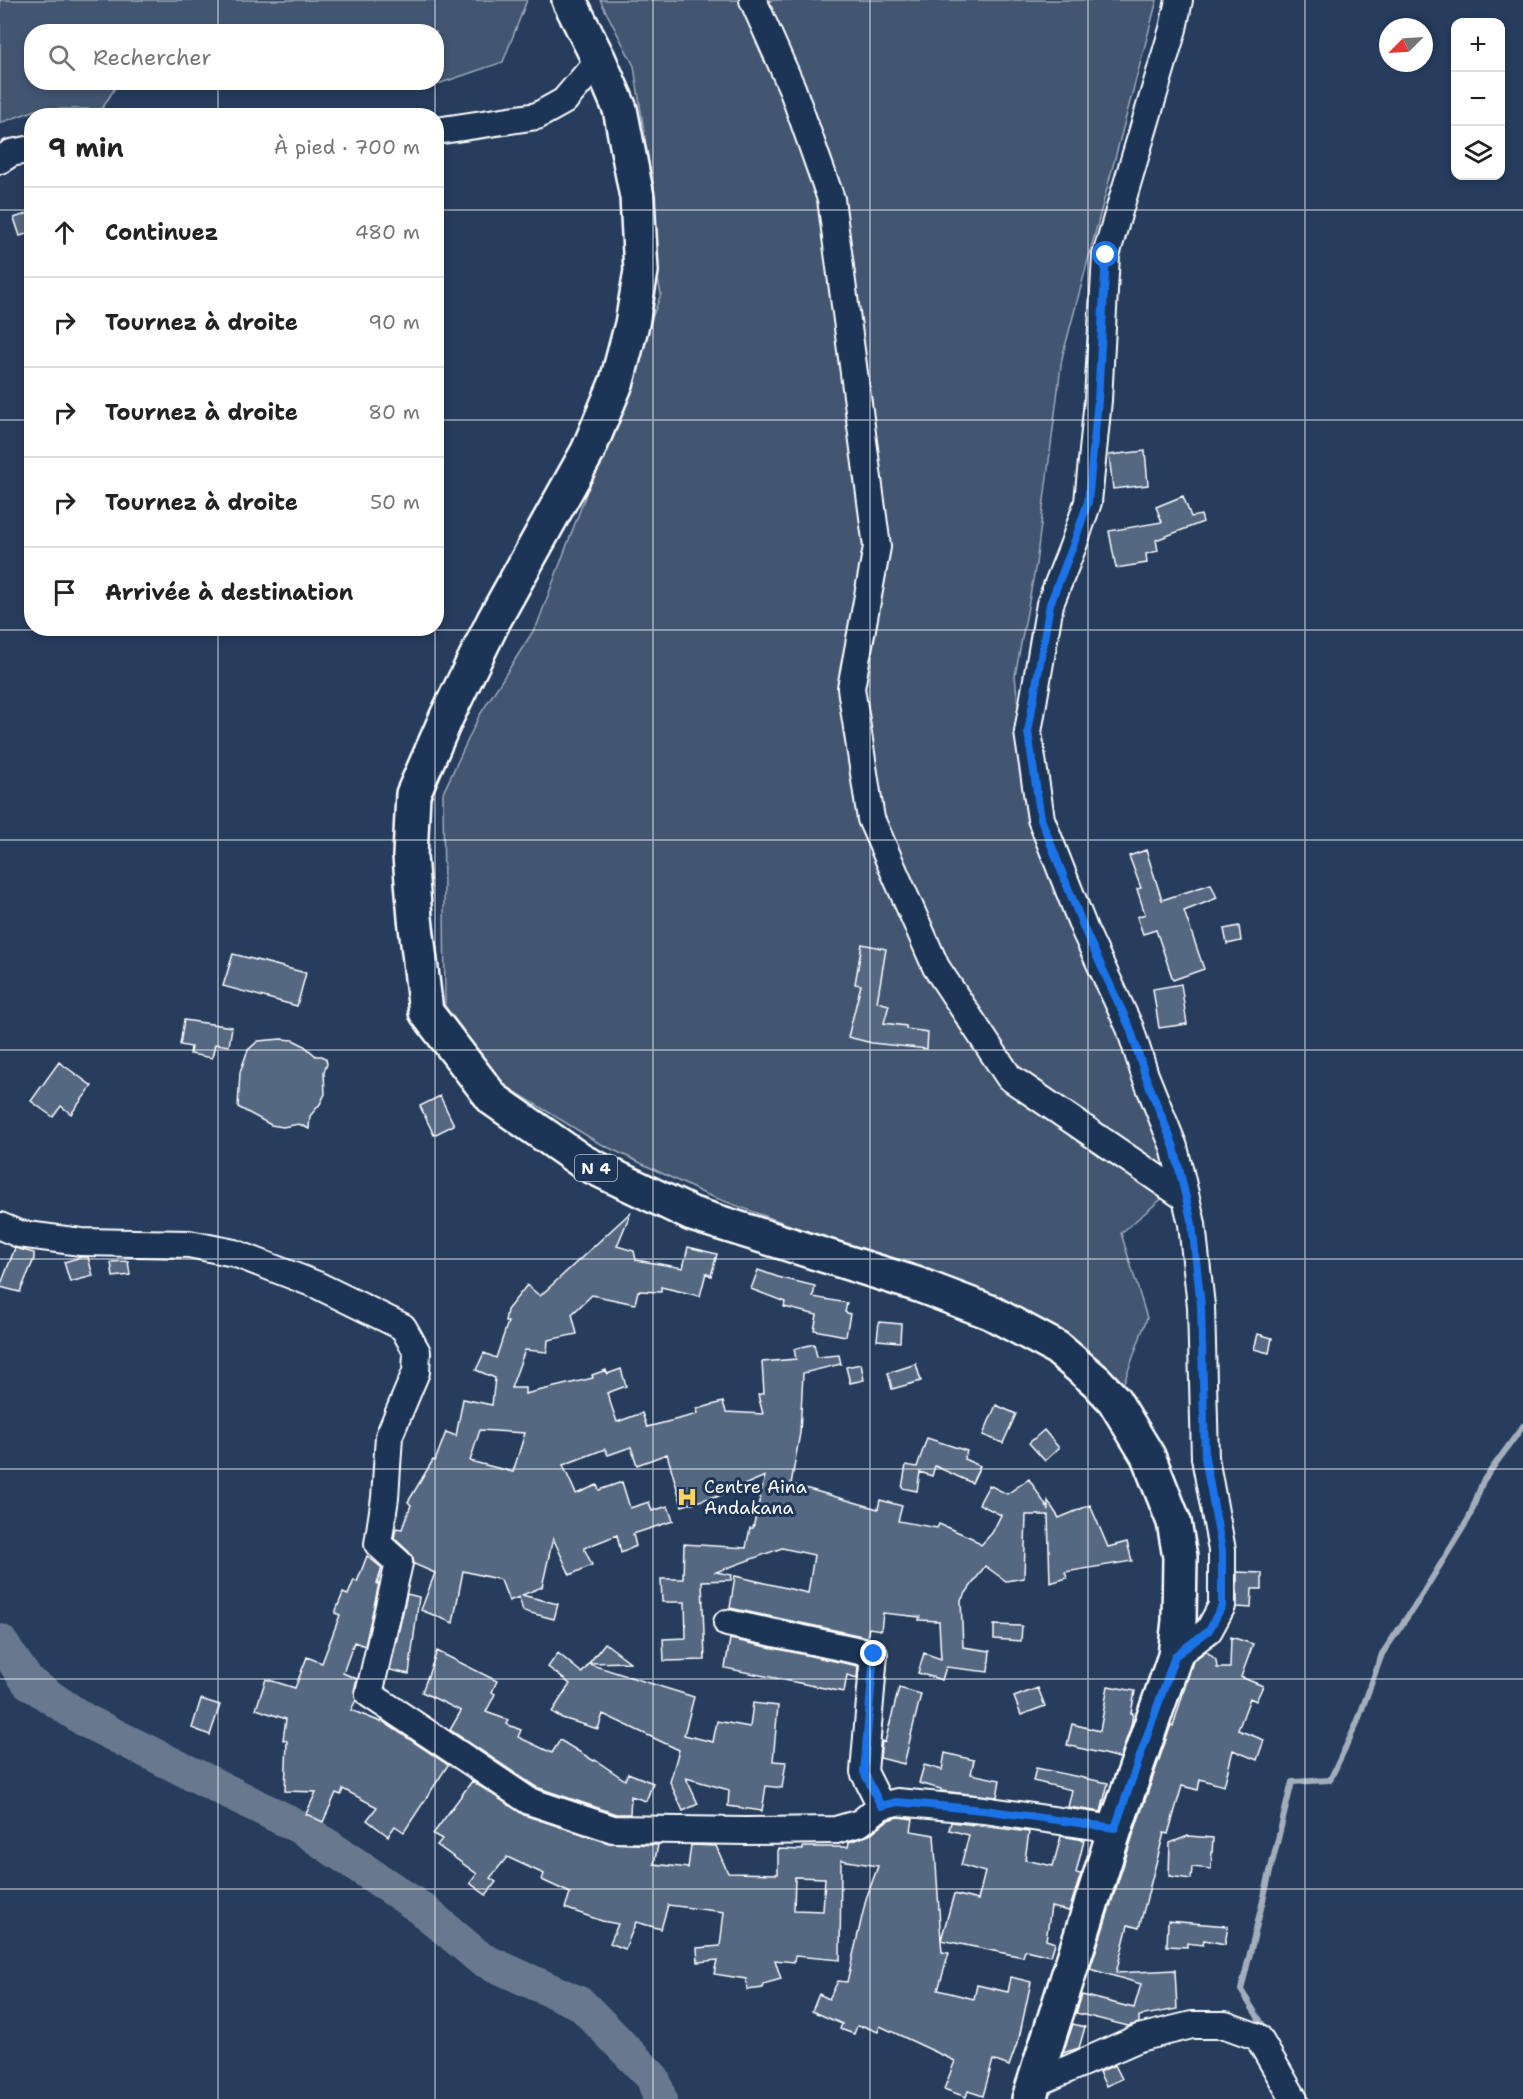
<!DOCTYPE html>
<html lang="fr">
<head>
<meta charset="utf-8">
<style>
	:root { --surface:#fff; --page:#f2f2f2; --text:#222; --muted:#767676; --line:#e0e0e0 }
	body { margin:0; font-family:"Shantell Sans",sans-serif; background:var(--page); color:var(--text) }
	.controls { position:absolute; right:18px; top:18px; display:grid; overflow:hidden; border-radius:12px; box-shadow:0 3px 9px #0003 }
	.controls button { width:54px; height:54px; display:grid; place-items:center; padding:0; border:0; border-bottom:2px solid var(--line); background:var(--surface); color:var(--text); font:30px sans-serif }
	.compass { position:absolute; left:1379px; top:18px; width:54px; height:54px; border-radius:50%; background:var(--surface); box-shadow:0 3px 9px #0003; rotate:246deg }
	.stop { position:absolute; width:18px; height:18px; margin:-14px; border:4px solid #1a73e8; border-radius:50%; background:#fff }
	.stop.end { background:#1a73e8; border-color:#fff; box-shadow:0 2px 6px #0008 }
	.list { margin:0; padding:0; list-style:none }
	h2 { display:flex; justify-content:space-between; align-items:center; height:78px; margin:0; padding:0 24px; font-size:26px }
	h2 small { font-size:20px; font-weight:400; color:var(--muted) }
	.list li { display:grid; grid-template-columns:39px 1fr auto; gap:18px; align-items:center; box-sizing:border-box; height:90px; padding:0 24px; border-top:2px solid var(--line) }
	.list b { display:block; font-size:22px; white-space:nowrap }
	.list em { font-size:20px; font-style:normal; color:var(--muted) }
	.icon { flex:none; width:33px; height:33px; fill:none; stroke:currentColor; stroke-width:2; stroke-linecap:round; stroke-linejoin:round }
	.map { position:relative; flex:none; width:1523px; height:2099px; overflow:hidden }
	.search { position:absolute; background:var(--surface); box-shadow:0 3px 9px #0003; left:24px; top:24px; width:420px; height:66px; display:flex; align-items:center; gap:15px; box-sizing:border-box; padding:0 21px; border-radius:24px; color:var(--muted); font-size:22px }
	.panel { position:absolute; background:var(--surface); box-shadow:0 3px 9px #0003; left:24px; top:108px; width:420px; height:528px; border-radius:24px }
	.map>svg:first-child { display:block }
	.green { fill:#425672; stroke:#a0aab8; stroke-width:1.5 }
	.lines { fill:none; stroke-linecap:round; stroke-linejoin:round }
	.stream { stroke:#a4aebb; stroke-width:6 }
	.river { stroke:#67788e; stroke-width:34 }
	.building { fill:#556781; stroke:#fff; stroke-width:1.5; fill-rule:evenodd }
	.minor-casing { stroke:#fff; stroke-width:30 }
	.major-casing { stroke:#fff; stroke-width:38 }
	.minor { stroke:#1d3557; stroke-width:26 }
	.major { stroke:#1d3557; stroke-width:33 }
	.route { stroke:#1a73e8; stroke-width:8 }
	.grid { fill:none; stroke:#fff; stroke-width:1.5; stroke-opacity:0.55 }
	.labels { text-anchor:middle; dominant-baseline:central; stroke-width:6; stroke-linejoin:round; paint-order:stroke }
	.shield { fill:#1d3557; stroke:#bbc2cd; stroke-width:1.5 }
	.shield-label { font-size:16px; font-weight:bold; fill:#fff }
	.poi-label { font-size:18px; fill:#fff; stroke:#1d3557; text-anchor:start }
</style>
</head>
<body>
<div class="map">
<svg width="1523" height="2099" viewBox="0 0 1523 2099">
	<rect width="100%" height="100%" fill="#263d5e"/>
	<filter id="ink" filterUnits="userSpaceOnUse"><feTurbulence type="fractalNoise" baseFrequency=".0167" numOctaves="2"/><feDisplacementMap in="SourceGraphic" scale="12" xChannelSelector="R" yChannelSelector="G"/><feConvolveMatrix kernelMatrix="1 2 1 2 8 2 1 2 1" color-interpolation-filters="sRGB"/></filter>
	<g filter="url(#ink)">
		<!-- green -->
		<path class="green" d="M0,0H527L503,62L438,84L384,83L436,82V32H32V82L118,83L102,109H39L0,123Z
			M600,0H1157L1062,358L1036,564L1015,676L1024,764L1115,1019L1177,1186L1121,1233L1147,1318L1122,1388L926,1275L705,1194L597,1142L504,1085L445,1006L443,793L479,716L537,625L661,294L648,229L652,184L634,66Z"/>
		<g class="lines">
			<!-- stream -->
			<path class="stream" d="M1266,2030L1241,1990L1292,1782L1330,1780L1357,1723L1382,1654L1418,1601L1469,1518L1483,1481L1523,1426"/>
			<!-- river -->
			<path class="river" d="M0,1641L28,1682L86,1721L303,1829L422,1909L481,1959L581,2004L653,2078L660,2099"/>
		</g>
		<!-- building -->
		<path class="building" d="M32,212V232L20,236L14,218Z
			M1145,451L1148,485L1113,489L1109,455Z
			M1183,496L1191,517L1201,515L1203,522L1156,540L1158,551L1146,554L1147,563L1116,568L1109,531L1162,522L1156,507Z
			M1146,850L1162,900L1211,884L1217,898L1184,911L1204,969L1173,980L1156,930L1143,934L1137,917L1145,914L1137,889L1141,888L1129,856Z
			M1239,926L1241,941L1227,944L1224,929Z
			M862,944L886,949L877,1002L889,1005L884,1023L906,1026V1029L928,1032L927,1049L872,1043L848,1037L861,985L855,984Z
			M233,954L306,973L297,1006L223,986Z
			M1181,984L1187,1024L1159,1028L1153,989Z
			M184,1020L232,1027L229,1046L215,1044L212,1058L190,1054L191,1047L180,1045Z
			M281,1039L293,1040L303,1045L316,1056H322L326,1059L327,1064L324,1072L325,1094L320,1104L310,1116L309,1129L299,1124L283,1127L271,1125L238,1107L240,1072L248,1050L258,1041Z
			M59,1062L92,1086L71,1114L61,1106L53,1117L31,1101Z
			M440,1096L454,1125L434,1135L420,1106Z
			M631,1212L617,1246L634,1251L636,1260L683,1268L688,1247L717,1254L711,1276L706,1273L700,1296L661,1287V1292L638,1291L635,1304L592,1295L572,1314L577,1334L548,1340L547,1352L525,1350L511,1388H525V1394L593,1378L592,1375L606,1370L607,1374L621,1369L626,1386L607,1393L617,1422L642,1413L647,1427L698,1414L697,1409L723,1402L726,1412L763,1414L758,1395L764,1393L762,1362L796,1359L794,1349L814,1344L817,1357L839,1355L841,1364L803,1373L800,1433L791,1484L878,1509L880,1500L902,1506L898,1521L937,1528L939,1524L972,1538L981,1545L992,1533L1001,1515L979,1504L989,1485L1007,1494L1029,1479L1048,1509V1501L1059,1518L1090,1505L1108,1547L1127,1542L1132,1561L1065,1572L1067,1578L1050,1583L1048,1515H1026L1024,1578L1006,1581L985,1566L961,1600L963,1647L990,1651L988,1672L946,1667L942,1680L918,1673L924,1653L941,1659L939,1621L919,1620L920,1617L883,1613L881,1630L869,1628L867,1637L730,1608L735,1576L808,1593L814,1555L782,1548L716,1572L732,1575L731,1580L702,1581L705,1660L664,1661L663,1639L686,1638L685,1602H662L661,1579H683L684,1544L746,1548L750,1528H753L765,1476L716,1497V1496L682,1506L667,1454L637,1465L631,1447L608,1455L605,1449L563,1465L576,1494L597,1485L599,1490L622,1482L630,1508L649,1502L652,1511L668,1506L673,1521L633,1534L636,1546L621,1553L617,1535L584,1548L592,1565L570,1575L553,1538L542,1587L522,1595L558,1604L554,1619L523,1611L519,1597L509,1601L501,1580L463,1571L453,1623L421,1610L435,1573L414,1564L413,1558L409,1552L394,1538L396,1528L402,1529L411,1505L408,1502L433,1460L435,1461L446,1432L456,1436L463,1399L492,1405L495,1378L476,1370L484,1353L496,1358L508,1322H505L507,1310L527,1285L540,1296ZM480,1430L525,1433L513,1472L470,1461Z
			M15,1248L34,1253V1259L20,1292L0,1287Z
			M81,1257H88L93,1276L70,1282L64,1262Z
			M128,1261L130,1275L113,1277L111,1262Z
			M758,1270L778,1277L815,1286L813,1297L847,1303L845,1312L850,1314L846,1336L814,1330L817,1315L784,1307L785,1302L751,1289Z
			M879,1322L901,1324L900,1342L877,1340Z
			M1258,1334L1272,1338L1269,1353L1254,1349Z
			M861,1364L864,1380L850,1383L846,1367Z
			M916,1364L921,1381L892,1389L888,1373Z
			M996,1405L1016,1414L1003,1443L983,1435Z
			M1044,1430L1059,1448L1045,1461L1029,1443Z
			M927,1438L967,1451L964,1459L980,1466L972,1483L935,1466L932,1476L920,1472L917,1491L902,1488L906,1465L917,1467Z
			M367,1556L382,1568L377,1584H379L365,1646L354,1642L343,1673L357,1679L354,1691L356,1700L351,1710L381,1722L382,1721L448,1765L404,1832L395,1826L388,1836L367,1820L377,1807L343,1789L341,1795L336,1793L323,1822L306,1814L316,1792L285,1791L287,1741L283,1740L286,1719L256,1709L266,1679L295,1688L307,1657L322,1663L340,1615L335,1613L343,1593L348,1595L354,1580L357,1582Z
			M1237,1572L1262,1573V1589H1252L1251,1608L1237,1607Z
			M407,1594L419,1597L409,1674L390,1670Z
			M994,1625L1022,1626L1021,1641L994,1639Z
			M1231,1637L1253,1644L1241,1677L1263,1686L1256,1701L1250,1698L1238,1730L1264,1740L1257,1760L1233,1750L1224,1786L1200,1779L1198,1790L1182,1786L1168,1834L1164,1833L1139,1928L1128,1925L1116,1973L1175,1970L1177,2009L1139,2016V2023L1128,2026L1076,2013L1082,1995L1134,2008L1141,1984L1090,1969L1133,1835L1171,1725L1173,1726L1193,1661L1206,1651L1216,1660L1217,1668H1230Z
			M730,1639L858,1666L857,1678L847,1675L844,1692L725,1668Z
			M605,1643L630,1662L589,1663Z
			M437,1651L497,1681L492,1692L495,1694L486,1712L508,1720L506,1724L521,1730L518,1737L552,1753L560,1740L594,1761L595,1760L625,1780L628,1773L653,1783L646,1801L631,1796L630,1814H616L536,1787L450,1730L461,1711L422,1692Z
			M558,1653L582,1673L589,1664L694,1697L684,1735L713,1742L717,1721L750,1727L753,1703L778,1706L773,1761L786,1762L782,1788L766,1786L762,1811L728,1806L729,1790L686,1778L698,1804L683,1811L670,1782L679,1750L603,1714L598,1729L562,1718L552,1712L570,1684L548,1667Z
			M1108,1686L1135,1691L1131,1713H1133L1131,1726L1120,1758L1067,1745L1072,1724L1100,1731Z
			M899,1688L921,1694L904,1764L880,1758L882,1741L885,1742Z
			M1038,1688L1045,1706L1021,1715L1014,1697Z
			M201,1699L220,1705L210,1735L192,1728Z
			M945,1753L974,1760L971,1774L1000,1780L997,1797L941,1791V1789L919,1783L924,1765L942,1770Z
			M1036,1768L1108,1783L1101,1812L1068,1807L1072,1790L1033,1781Z
			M472,1781L524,1815L609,1843L658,1845L654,1864L688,1868L691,1845L716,1846L728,1873L778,1874V1849L803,1850V1847H848L849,1842L869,1835L888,1820L898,1817L913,1819L911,1831L934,1835L941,1940L954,1894L978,1900L985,1872L961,1865L969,1835L949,1830L951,1822L1029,1832L1025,1860L1053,1866L1061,1836L1084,1840L1076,1873L1081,1874L1069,1911L1051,1907L1046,1940L1055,1943L1051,1956L1025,1950L1023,1957L941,1940L942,1952L949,1953L938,1990L974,1999L977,1985L1008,1992L1011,1977L1031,1982L1019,2038L1009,2066L993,2060L983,2096L968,2091L966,2097L944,2089L955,2061L880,2026L878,2032L863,2026L862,2027L857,2026L854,2034L840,2029L842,2024L812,2011L819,1994L829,1999L838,1981L847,1982L866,1899L878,1866L841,1860L840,1960L795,1956L794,1962L775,1960L781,1979L763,1984V1988L747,1990L746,1979L714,1974L717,1960L698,1962L697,1948L720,1946L724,1912L668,1905L661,1929L636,1922L625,1949L610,1943L618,1924L602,1921L565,1908L570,1893L542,1880L544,1874L507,1857L490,1878L496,1882L486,1895L470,1883L477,1874L437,1845L442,1839L433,1834ZM795,1877L825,1878L823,1911L794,1910Z
			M1188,1836L1213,1838L1211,1869L1192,1867L1191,1879L1169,1876L1170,1843Z
			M1168,1921L1228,1926L1225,1944L1204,1940L1203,1945L1187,1943V1947L1167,1946Z
			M1073,2024L1085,2027L1079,2048L1063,2053Z
			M1115,2065L1122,2079L1106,2086L1099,2072Z"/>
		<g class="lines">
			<!-- minor casing -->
			<g class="minor-casing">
				<path id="minor" d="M753,0L792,88L831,199L877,547L851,688L871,819L936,967L1009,1077L1186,1198
					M436,131L537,116L564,101L599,60
					M0,160L11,153L32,149
					M0,1226L19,1234L81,1242L189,1244L234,1253L317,1285L403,1327L417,1352L416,1372L389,1436L385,1498L378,1544L399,1563L369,1694L529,1801L613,1829L745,1831L836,1830L860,1823L881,1806L897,1802L984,1810L1115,1829
					M727,1623L874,1654L864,1772L881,1806
					M1175,1656L1209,1630L1222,1606V1550L1205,1458L1201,1306L1192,1224L1174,1147L1145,1075L1130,1028L1085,931L1041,819L1028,732L1050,604L1073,546L1088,502L1098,400L1106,255L1173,29L1179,0
					M1034,2084L1139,2038L1192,2025H1225L1258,2037L1294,2099"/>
			</g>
			<!-- major casing -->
			<g class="major-casing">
				<path id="major" d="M569,0L599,60L620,109L637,197L641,271L632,324L617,381L588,451L494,620L447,716L413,794L410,856L415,918L426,1012L493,1099L583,1162L692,1214L919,1285L990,1312L1057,1348L1096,1381L1114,1400L1148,1456L1174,1522L1180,1557L1179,1621L1175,1656L1115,1829L1029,2099"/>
			</g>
			<!-- minor -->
			<use href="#minor" class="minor"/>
			<!-- major -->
			<use href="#major" class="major"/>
		</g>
	</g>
	<g class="lines" filter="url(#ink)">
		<!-- route -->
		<path class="route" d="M874,1654L864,1772L881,1806L897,1802L984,1810L1115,1828L1175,1656L1209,1630L1222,1606V1550L1205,1458L1201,1306L1192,1224L1174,1147L1145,1075L1130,1028L1085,931L1041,819L1028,732L1050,604L1073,546L1088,502L1098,400L1106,255"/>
	</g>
	<!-- grid -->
	<path class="grid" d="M218,0V32M435,0V32M653,0V2099M870,0V2099M1088,0V2099M1305,0V2099M218,82V116M435,82V116M0,210H32M436,210H1523M0,420H32M436,420H1523M218,628V2099M435,628V2099M0,630H1523M0,840H1523M0,1050H1523M0,1259H1523M0,1469H1523M0,1679H1523M0,1889H1523"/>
	<!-- icons -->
	<defs>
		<g id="hospital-bare" transform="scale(1.62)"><path d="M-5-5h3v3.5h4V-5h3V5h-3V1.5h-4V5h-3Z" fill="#ffd166" stroke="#1d3557" stroke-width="2.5" paint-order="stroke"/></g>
	</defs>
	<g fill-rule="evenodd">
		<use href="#hospital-bare" x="687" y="1497"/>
	</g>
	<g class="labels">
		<!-- shield labels -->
		<rect class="shield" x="575" y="1155" width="42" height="26" rx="4.5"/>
		<g class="shield-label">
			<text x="596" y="1168">N 4</text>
		</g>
		<!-- poi labels -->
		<g class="poi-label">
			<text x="704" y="1487">Centre Aina<tspan x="704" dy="21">Andakana</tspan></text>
		</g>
	</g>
</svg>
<div class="controls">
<button>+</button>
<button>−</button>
<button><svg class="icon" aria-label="layers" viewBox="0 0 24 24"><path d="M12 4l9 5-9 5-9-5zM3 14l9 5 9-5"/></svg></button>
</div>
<svg class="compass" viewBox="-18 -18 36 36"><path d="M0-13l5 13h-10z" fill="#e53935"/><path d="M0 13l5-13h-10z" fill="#767676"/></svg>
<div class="stop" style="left:1106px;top:255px"></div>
<div class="stop end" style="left:874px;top:1654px"></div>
<div class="search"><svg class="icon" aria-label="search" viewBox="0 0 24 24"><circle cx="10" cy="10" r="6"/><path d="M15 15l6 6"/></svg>Rechercher</div>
<section class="panel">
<h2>9 min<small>À pied · 700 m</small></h2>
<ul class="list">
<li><svg class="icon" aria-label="ahead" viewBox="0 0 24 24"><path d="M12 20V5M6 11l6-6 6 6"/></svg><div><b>Continuez</b></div><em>480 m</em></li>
<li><svg class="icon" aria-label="right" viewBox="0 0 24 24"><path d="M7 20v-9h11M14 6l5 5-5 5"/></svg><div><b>Tournez à droite</b></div><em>90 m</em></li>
<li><svg class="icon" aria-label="right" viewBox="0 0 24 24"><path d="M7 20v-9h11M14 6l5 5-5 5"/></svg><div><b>Tournez à droite</b></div><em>80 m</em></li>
<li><svg class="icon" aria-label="right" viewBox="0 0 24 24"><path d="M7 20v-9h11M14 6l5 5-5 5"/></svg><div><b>Tournez à droite</b></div><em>50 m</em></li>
<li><svg class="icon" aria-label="arrive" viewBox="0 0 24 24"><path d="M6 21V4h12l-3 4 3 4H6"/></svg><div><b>Arrivée à destination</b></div></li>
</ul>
</section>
</div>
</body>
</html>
